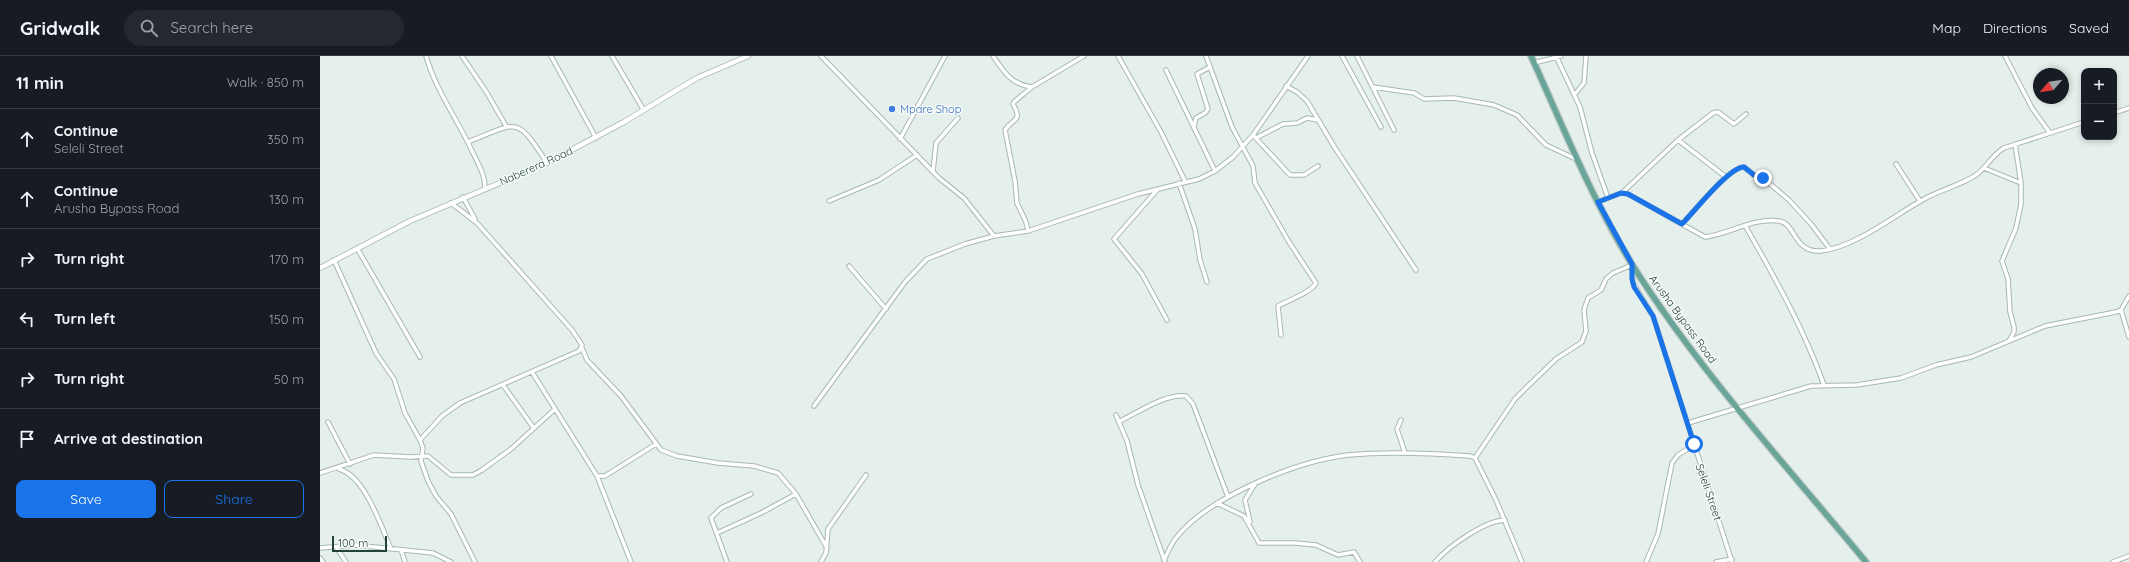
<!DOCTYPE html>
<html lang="en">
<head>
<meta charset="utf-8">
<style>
	:root { --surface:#171b24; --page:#242831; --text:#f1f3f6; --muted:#9ea1a6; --line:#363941; --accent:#1a73e8 }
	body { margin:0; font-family:Quicksand,sans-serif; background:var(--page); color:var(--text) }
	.controls { position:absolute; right:12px; top:12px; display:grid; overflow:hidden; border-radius:8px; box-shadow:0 2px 6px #0003 }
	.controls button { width:36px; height:36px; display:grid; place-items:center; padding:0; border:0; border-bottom:1px solid var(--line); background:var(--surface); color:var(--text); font:20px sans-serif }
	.compass { position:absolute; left:1713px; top:12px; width:36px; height:36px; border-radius:50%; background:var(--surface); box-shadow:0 2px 6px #0003; rotate:241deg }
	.scale { position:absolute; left:12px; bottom:10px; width:55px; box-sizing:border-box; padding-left:4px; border:2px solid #23423b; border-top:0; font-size:11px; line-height:14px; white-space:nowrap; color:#23423b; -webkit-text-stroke:3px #f6fbf9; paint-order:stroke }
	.stop { position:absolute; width:12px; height:12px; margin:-9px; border:3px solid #1a73e8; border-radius:50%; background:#fff }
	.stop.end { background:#1a73e8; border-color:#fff; box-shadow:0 1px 4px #0008 }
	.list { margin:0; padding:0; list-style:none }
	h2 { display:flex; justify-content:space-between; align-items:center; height:52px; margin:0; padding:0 16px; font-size:17px }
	h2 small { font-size:13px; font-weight:400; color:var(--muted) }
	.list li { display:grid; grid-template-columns:26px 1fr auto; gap:12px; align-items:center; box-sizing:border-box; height:60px; padding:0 16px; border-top:1px solid var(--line) }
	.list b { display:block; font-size:15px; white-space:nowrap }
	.list p { margin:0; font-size:13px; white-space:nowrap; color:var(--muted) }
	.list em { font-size:13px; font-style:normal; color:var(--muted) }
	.actions { display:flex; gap:8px; padding:12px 16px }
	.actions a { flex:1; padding:9px 0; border:1px solid var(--accent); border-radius:8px; text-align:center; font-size:14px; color:var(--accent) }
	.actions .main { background:var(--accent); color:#fff }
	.icon { flex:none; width:22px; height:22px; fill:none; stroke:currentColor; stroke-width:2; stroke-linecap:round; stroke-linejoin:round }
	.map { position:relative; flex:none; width:1809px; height:506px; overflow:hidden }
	header { display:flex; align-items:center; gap:24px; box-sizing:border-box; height:56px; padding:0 20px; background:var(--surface); border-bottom:1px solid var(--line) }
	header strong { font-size:19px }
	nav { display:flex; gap:22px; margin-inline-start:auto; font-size:14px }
	.search { width:280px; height:36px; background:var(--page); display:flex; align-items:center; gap:10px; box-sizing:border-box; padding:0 14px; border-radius:22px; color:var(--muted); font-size:15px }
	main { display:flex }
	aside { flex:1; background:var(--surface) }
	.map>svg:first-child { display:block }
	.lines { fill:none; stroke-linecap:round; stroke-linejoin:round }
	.minor-casing { stroke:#a7b8b3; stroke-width:5.5 }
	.tertiary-casing { stroke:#a7b8b3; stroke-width:6 }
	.primary-casing { stroke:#c1cac8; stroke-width:8 }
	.minor { stroke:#fff; stroke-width:3.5 }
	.tertiary { stroke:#fff; stroke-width:4.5 }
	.primary { stroke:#69a598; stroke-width:5.5 }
	.route { stroke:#1a73e8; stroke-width:5 }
	.shop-dot { fill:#3f7fe0; stroke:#f6fbf9; stroke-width:1.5 }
	.labels { text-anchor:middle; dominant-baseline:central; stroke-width:3; stroke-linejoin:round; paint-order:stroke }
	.shop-label { font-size:11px; fill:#366cbe; stroke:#f6fbf9; text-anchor:start }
	.street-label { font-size:11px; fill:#23423b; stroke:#f6fbf9 }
</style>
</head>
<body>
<header>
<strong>Gridwalk</strong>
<div class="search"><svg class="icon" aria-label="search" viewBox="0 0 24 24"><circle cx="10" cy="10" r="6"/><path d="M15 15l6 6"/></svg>Search here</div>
<nav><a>Map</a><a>Directions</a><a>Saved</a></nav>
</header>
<main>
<aside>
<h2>11 min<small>Walk · 850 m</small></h2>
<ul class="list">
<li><svg class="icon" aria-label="ahead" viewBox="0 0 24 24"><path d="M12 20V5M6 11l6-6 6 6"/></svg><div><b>Continue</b><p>Seleli Street</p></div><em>350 m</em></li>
<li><svg class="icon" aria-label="ahead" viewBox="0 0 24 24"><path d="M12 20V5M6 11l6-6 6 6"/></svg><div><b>Continue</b><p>Arusha Bypass Road</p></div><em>130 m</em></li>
<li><svg class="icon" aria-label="right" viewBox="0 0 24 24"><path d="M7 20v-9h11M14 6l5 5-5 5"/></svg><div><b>Turn right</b></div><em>170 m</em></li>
<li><svg class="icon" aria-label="left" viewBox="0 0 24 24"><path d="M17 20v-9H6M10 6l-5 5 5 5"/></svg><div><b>Turn left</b></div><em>150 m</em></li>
<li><svg class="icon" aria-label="right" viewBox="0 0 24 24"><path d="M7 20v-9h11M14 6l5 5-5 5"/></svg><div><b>Turn right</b></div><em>50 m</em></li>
<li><svg class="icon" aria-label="arrive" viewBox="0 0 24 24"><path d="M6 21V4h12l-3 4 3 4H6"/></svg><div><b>Arrive at destination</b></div></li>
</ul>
<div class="actions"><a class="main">Save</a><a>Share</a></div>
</aside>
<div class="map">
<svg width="1809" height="506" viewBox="0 0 1809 506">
	<rect width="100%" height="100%" fill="#e5efeb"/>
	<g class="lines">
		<!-- minor casing -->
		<g class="minor-casing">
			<path id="minor" d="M106,0C116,35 138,64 153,97C159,109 165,119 165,132
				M142,0L167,37L186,70
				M231,0L276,82
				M292,0L323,53
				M501,0L619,122L644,142L674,180
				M673,0C683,15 692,29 712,31
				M798,0L841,76L865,125
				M886,0L912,71L933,110L935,127L969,186L996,227C992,236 967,245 958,250L961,279
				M1022,0L1061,71
				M1037,0L1074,74
				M1236,0L1260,51L1272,97L1288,142
				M1685,0L1712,52L1730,77
				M1214,7L1241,0
				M846,14L895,115
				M966,30L977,36L987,45L1015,92L1096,214
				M1053,31L1094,37L1104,43L1134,42L1174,49L1197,59L1226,89L1258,104
				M1255,38L1264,27L1266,0
				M1794,57L1809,52
				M874,70L876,62L885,57L888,53L877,18L890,11
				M933,79L970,119H984L998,110
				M936,82L963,68L977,67L987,62L998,64
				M580,83L625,0
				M1358,84L1406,121
				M148,86C198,66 196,59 227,107
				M1576,108L1600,145
				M1664,112L1701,127
				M613,115L616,87L638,62
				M859,127L875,173L880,204L887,226
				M838,133L794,183L822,218L847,264
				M1303,136L1358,84L1393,57L1398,56L1414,68L1426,58
				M143,141L155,163
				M509,145L559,124L597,99
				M1278,146L1301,137L1308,138L1385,181C1409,178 1435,161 1459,165C1476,167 1473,197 1501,195C1536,191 1576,158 1606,142C1623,133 1641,129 1656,119C1667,111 1672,99 1684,92L1764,66
				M1362,168C1374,155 1409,111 1424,111L1434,119L1443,122L1469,144L1491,168L1510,193
				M1426,171C1455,222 1484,273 1504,329
				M708,175L706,166L697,147L695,125L685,74C693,62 703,66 693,48L694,46L712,31L764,0
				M37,192L100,301
				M14,204L56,297L74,323L85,357L100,384L103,392L101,405L108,425L116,440L131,458L155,506
				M529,210L566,253
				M1312,210L1313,227L1333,260L1412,506
				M1801,254L1809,281
				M1689,285L1694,276V271L1690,256L1688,223L1682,205L1696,172L1701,148V127L1695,88
				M262,292L267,304L301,340L341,394L357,400L398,407L434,410L458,417L476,438L507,492
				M212,316L277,420H285L336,388
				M183,329L213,371
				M494,350L585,226L607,203L645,188L674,180L708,175L818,138L879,123L895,115L913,101L933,79L988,0
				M796,359L807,385L818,429L845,506
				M1081,364L1077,373L1085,397
				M800,365C819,356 844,338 866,340L873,348L908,441
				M8,366L30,408
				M1368,367L1491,330L1537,329L1581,322L1616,309L1651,301L1725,270L1796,256L1801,254L1809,240
				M100,384L122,360L140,347L259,295L262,289L252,274L157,167L131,147
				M1155,402L1195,343L1207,331L1236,303L1262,286L1266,275L1264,254L1268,242L1281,234L1286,223L1293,217L1312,209
				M19,413C45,420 61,470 71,493
				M0,417L54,399L90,401L108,400L131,419H153L162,414L191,393L234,354
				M277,420L311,506
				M897,447L924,460L939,487H975L996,489L1018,499L1034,496L1040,506
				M930,466L925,444L935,428
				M397,477L441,457L476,438
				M16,491L26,506
				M0,492L35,489L113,497L131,506
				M81,494L85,506
				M0,502L3,506
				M844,504C848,496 851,488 856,482C888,441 977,405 1028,399C1069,395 1110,397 1150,400L1155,402L1176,444L1202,506
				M407,506L391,462L401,452L431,438
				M501,506L506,497L508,473L546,419
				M1115,506C1129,490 1164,465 1185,464
				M1326,506L1338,478L1352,407L1358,399L1374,389
				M1396,506L1412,503
				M1793,506L1809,500"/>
		</g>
		<!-- tertiary casing -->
		<g class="tertiary-casing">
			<path id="tertiary" d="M0,212L90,165L227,107L304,66L377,22L428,0"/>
		</g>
		<!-- primary casing -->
		<g class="primary-casing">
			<path id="primary" d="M1211,0C1243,70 1272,144 1313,210C1380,316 1466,409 1546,506"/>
		</g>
		<!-- minor -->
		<use href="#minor" class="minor"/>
		<!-- tertiary -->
		<use href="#tertiary" class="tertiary"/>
		<!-- primary -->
		<use href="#primary" class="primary"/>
	</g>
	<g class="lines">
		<!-- route -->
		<path class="route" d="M1374,388L1333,260L1314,231L1312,223V208L1278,146L1301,137L1308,138L1362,168C1374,156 1409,111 1424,111L1434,119L1443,122"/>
	</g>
	<!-- markers -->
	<circle class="shop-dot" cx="572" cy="53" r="4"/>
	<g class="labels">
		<!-- shop labels -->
		<g class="shop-label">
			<text x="580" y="53">Mpare Shop</text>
		</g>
		<!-- street labels -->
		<g class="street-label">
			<text transform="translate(216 110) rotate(-24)">Naberera Road</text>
			<text transform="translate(1363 263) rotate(54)">Arusha Bypass Road</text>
			<text transform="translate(1389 436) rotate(71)">Seleli Street</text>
		</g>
	</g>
</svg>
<div class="controls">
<button>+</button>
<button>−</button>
</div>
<svg class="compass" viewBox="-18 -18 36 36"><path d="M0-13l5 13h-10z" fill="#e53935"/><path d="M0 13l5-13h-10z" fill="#9ea1a6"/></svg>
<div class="scale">100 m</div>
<div class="stop" style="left:1374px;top:388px"></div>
<div class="stop end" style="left:1443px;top:122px"></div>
</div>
</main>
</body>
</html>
